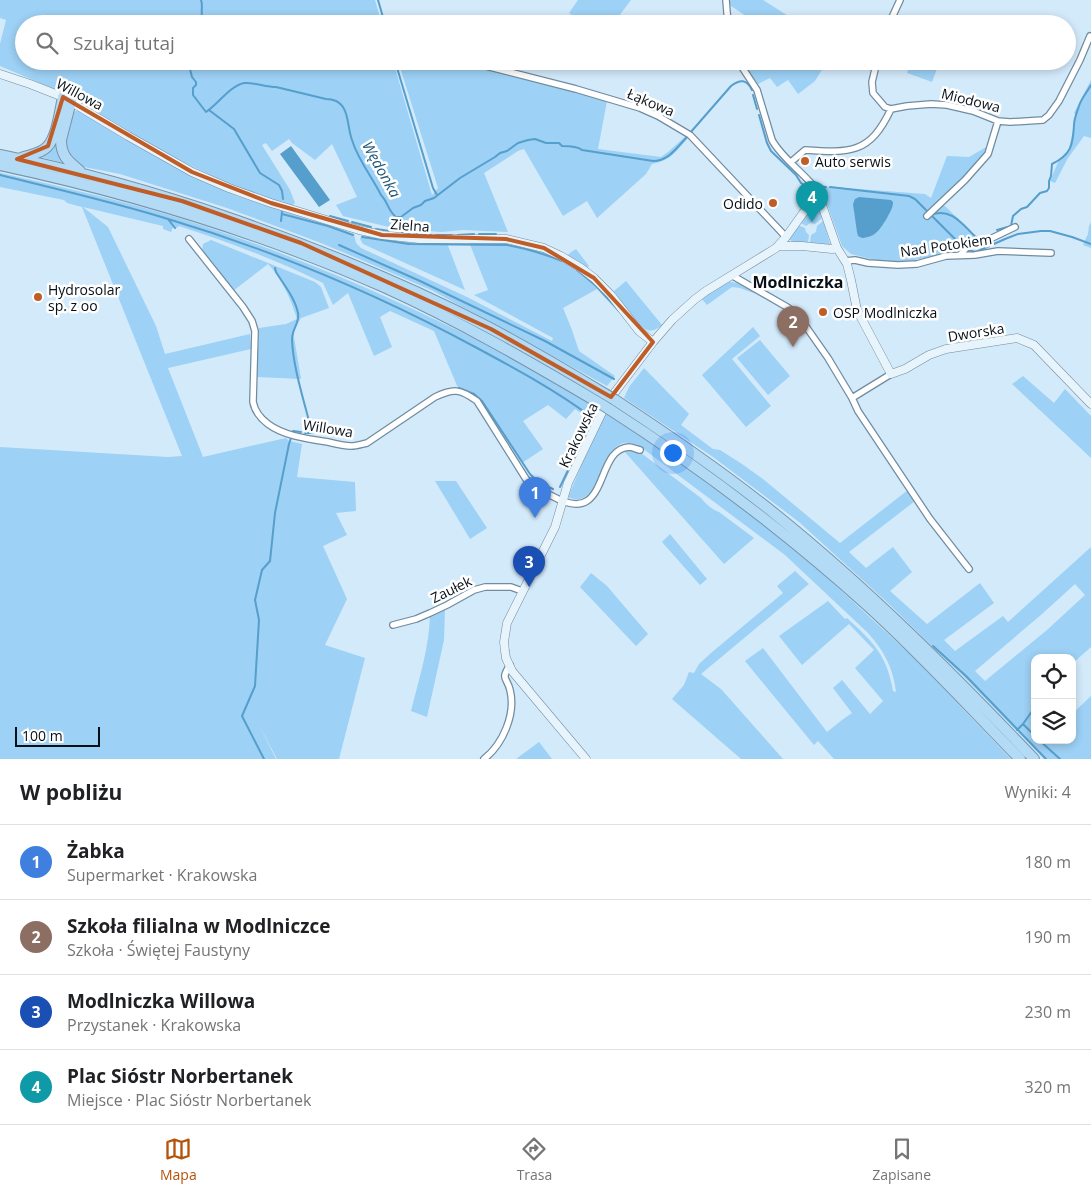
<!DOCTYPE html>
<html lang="pl">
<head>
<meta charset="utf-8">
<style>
	:root { --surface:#fff; --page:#f2f2f2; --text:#202124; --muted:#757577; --line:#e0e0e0; --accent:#b45309 }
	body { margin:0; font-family:"Open Sans",sans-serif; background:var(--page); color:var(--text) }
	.controls { position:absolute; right:15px; bottom:15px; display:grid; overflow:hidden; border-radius:10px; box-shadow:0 2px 8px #0003 }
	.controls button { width:45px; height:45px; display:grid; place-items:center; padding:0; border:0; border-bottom:1px solid var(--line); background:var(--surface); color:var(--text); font:25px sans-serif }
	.scale { position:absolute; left:15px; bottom:12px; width:85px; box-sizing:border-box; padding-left:5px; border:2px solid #071017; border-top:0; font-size:14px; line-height:18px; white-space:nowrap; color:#071017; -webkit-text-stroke:4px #fff; paint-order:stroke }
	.you { position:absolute; left:672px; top:452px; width:18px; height:18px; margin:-12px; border:4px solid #fff; border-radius:50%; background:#1a73e8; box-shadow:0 0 0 8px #1a73e833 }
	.badge { display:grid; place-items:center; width:32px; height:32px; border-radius:50%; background:var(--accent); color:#fff; font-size:16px; font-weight:700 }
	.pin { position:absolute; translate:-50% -41px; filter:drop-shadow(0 1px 2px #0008) }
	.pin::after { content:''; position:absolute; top:26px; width:18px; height:15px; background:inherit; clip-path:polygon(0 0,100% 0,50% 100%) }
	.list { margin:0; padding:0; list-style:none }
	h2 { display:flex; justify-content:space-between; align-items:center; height:65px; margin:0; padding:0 20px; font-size:21px }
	h2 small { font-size:16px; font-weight:400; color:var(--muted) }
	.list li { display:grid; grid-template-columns:32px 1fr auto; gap:15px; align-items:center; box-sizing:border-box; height:75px; padding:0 20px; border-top:1px solid var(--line) }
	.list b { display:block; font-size:19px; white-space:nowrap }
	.list p { margin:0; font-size:16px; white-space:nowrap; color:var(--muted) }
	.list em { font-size:16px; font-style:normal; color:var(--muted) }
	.icon { flex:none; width:28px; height:28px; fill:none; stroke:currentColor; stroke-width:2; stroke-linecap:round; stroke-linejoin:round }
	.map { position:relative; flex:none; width:1091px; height:759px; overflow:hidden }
	.search { position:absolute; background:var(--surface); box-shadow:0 2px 8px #0003; left:15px; right:15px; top:15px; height:55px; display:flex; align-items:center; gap:12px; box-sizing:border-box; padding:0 18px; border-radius:28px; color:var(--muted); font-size:19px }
	.sheet { height:365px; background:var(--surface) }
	nav { display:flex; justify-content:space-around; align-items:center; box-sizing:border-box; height:70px; border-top:1px solid var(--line); background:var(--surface); font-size:14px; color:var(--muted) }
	nav a { display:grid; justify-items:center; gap:2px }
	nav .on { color:var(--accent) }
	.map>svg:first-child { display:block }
	.green { fill:#9dd1f5; fill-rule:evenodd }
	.water { fill:#569ecc }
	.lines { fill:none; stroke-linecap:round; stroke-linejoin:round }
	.stream { stroke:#569ecc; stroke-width:2 }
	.street-casing { stroke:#718c9f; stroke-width:8 }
	.secondary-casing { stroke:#718c9f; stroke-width:9 }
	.highway-casing { stroke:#7794a8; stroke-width:12 }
	.street { stroke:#fff; stroke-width:5.5 }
	.secondary { stroke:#e8f4fc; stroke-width:8 }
	.highway { stroke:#b4dbf6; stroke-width:10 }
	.highway-bridge-casing { stroke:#7794a8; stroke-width:12; stroke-linecap:butt }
	.highway-bridge { stroke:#b4dbf6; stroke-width:10 }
	.marked { fill:none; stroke:#c05c26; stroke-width:4; stroke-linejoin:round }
	.poi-dot { fill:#c05c26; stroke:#fff; stroke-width:2 }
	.labels { text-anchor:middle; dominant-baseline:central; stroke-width:5; stroke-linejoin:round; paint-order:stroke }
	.street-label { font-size:14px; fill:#071017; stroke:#fff }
	.poi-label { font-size:14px; fill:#071017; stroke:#fff; text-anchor:start }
	.water-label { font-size:15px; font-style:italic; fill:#215878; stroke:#fff }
	.quarter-label { font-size:16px; font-weight:bold; fill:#071017; stroke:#fff }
</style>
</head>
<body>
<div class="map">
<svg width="1091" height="759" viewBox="0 0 1091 759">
	<rect width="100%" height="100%" fill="#d3eafb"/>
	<!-- green -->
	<path class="green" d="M0,0H375L382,24H24V61H393L432,195L438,188L398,61H458L607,101L598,149L661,157L668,152L687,135L689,137C676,151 672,160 652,164L646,174L597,218L587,201L563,216L524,149L518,151L484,173L508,232L463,230L442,232L393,228L343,216L336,205L357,197L332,144L315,160L292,143L289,139L272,151L266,143L262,145L290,190L295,203L292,206L256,194L223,181L183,162L122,129L73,97L0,66V44L6,20L0,18Z
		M578,0H631L613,24H586L569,13Z
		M729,0H763L801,24H758L728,4Z
		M741,61H823L826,63L815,81L798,94L788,80L777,87L770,78L758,84Z
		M911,61H940L932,82L907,73Z
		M1091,80V138L1084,136L1068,158L1055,183L1050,181L1059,160L1069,149L1076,115L1074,113Z
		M76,111H79L183,170L237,196L354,234L356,243L361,248L467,297L552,341L553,338L474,295L488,290L469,242C481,243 493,242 505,243C534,246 566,256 587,276C591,280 594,285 597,289L563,308L572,330L579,351L615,376L607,386L433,291L371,264L321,243L227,208L120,174L84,167L73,161L64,150L65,131L72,112Z
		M59,138L68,164L36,156Z
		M988,146L987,153L939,202L946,207L980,240L966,243L955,253L902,262L875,260L851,254L842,246L824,196L820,192L819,186L925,194L931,198L947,156L969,157Z
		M0,172L1,173C54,185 107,197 159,212C273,246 383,292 489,346C525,364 559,385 594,406L596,410L589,419L575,409L566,419L548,405L523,421L543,449L522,463L481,401L473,394L458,388L434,331L390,311L380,317L392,347L374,356L348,293L333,305L323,283C277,260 228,242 179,226L175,229L173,227L171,232L163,229V226L83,207L108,227L156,326L165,354L250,334L251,349L168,368L203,457L286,438L289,441L302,444L297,477L355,482L356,511L336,513L347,535L323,546L347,599L325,645L365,658L339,759H277L258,723L276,759H0V447L168,457L182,456L82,207L67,203L64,200L0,187Z
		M816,205L818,207L822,218L815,224L810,223L806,226L801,223L803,220V219L812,206Z
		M823,221L830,244L828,245L810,243L811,235L816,232L817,226Z
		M1091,222V248L1083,245L1088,234L1089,226Z
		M798,225L805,228L806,232L809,235L808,243C801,242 792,244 789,238Z
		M362,235L403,242L447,243L465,290L363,244L360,239Z
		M211,240L315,282L321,287L329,308L301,318L294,331V337L301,379L257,377L259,328L286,324L297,319C291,299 282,279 268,264L233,291L202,252L203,244Z
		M576,249L589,266L587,268L568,255L571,252Z
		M626,281L662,325C658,328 653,332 647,330C638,328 620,299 614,291Z
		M729,282C740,282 747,288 756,294L740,288L732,287L707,305L701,298L712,290L713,291Z
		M753,327L760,336L732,359L771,406L746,427L702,375Z
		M760,340L790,376L768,395L737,358Z
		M644,368L689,414L681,425L713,449L720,450L742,464L763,479L840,543L908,490L915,501L849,552L866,568L893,547L912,572L890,591L927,624L980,583L994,603L944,640L955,651L1003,616L1008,622L1091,547V647L1072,664V658H1035V740H1072V714L1091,696V759H1044L961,674L938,652L890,605L799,522L713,457L624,398L629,387ZM1075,584L1085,595L1047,630L985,681L975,671L1042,614Z
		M1023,376L1054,403L1065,389L1091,416V458L1012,384Z
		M605,413L645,439L732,499L820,571L914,658L1011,759H834L818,741L814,745L745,661L763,648L827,732L842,720L852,713L833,688L842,680L870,714L883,701L855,668L874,650L849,624L802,665L779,636L828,601L845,619L847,618C873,642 887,655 893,691L896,692C893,667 884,651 868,633L785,555L638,445C634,444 627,442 623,443C600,450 599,512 568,497L599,424Z
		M634,449L641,453L701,498C706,504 711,509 719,512L754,538L724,564L624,451Z
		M435,481H456L487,528L470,539Z
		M670,534L707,579L700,585L662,542Z
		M795,571L809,584L701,674L721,689L783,759H741L672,699L684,685L689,672L694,673L699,664L711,653L783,593L777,586Z
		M591,573L607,586L648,634L636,646L580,587Z
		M445,609L444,640L427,717L411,711C419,679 429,648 430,616Z
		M539,742L552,759H516Z"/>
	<!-- water -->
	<path class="water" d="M291,146L330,200L319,207L280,154Z
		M859,197L891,200L893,202C893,208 890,212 887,218C880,229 876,237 862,238L858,236L857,232L853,204L855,199Z"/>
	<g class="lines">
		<!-- stream -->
		<path class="stream" d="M201,0C203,5 201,11 202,17C202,19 203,21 203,24
			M378,0L385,24
			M188,61L192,77L196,82V85L193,88V95L206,112C218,104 230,86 244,83C253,82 266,87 276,87L326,99C332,99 339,101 343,107C349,116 348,130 352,140C358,160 372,177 381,195C388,202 388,211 396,217H401L413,208L421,205L425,201L434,198L460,178L495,157L500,153L507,151L518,143L528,140L535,139L546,143H559L562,146C569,146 577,146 582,150L653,161C669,161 677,147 687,137
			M395,61L433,188L437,195
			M753,95L757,109
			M209,110L234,129L260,173L279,185L282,191L283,199
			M759,115L767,143L771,151L796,175L801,183L808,188
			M690,133L731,86C740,79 747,79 752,90
			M0,175C56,189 113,202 168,219C275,251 379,295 477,348C516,369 555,390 590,416
			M817,186L826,187
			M830,187L909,196L915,199L964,248
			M282,214L328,226L353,235
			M931,215C952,206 965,228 979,240
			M330,216L348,221
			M168,219L175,228
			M281,221L282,212
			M352,222L371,227
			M376,229L409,234
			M997,230L1011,226L1013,216L1021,209L1027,207L1040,193L1047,191L1049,188V181L1051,176L1052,164C1071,155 1073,145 1074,125C1074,119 1077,112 1079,106C1081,99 1087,92 1091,85
			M414,234L431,235
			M479,234H496
			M436,235H452
			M458,235L474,234
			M362,237L409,244L507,245C526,248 544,254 562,261
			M339,245L420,281L545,341L614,379
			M968,250L976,252L1005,239L1018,234L1041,231H1050L1072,237L1091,244
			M275,268L276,272C284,285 295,298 298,313C300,322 292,329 292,339C293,369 305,403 312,433H305
			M577,270L595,285L620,312
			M459,388L474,394L482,401L530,474L539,483L553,489
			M293,431L301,432
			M560,487L591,422
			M933,646L966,676L1046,759
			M1023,724L1035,707
			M1017,730L1023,724L1035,736
			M1039,740L1060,759
			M264,759L242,716L255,686L259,620L255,600L262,570L270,561L275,513L289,444L291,438"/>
		<!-- street casing -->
		<g class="street-casing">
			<path id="street" d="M726,0L728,24
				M889,24L900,0
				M466,61L576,89L640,108L658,116L690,135L786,237
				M738,61L757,90L772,140C780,155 797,168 809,181L812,184L816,195
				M877,61L872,82L873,93L885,107L891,109
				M891,109L907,106L931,104L947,105L973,111L998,121L1010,122L1043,120L1049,115L1059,101L1080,60L1090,36
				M791,162L805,150C850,153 870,154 891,109
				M927,216L965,180L988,154L998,121
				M189,239L243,307L252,321L255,331L253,402C255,412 260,418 268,424C284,436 308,439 328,442C336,444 344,446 351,446C357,446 362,444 367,443L435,397C454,388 460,389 477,401L526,479C535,487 541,490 552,496C611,529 593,449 629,447C632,447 636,449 640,450
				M960,255L968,246L990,239L1015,227
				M845,261L855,260L868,263L898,265L917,264L946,256L975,255L998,251L1051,253
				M733,276L787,307L794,312L800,318L828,358L852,398L858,411L930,519L969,569
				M852,398L891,374
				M393,625L416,619L430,613L447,605L474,590L485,587H511L522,591
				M484,759C503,744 516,714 510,690C507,677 500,680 510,665"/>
		</g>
		<!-- secondary casing -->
		<g class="secondary-casing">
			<path id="secondary" d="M0,74L30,84L63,97L128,136L192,172L229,188L271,203L359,230L382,235L419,239H506L544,248L561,256L581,268L594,278L611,295L639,331L653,342
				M778,246H802L832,249L837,248
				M586,759L512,671L506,658L505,651L504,642L507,623L555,527L568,483L606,404L653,342L672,320L694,300L706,291L776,248L786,237L816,195L822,205L837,248L847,264L851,280L857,310L891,374L905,369L929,355L946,349L1017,338L1034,345L1091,404"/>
		</g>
		<!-- highway casing -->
		<g class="highway-casing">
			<path id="highway" d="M71,101L61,140C61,156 68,161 80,171
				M0,155C78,171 154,192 229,218C319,249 406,284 490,328C529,349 567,371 605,394
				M21,158C29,155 40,154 47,147C57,137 60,111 63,97
				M0,165C130,193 262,233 384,287C459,321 530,362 601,404
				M615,400C670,436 724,473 775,514C868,589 952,673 1034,759
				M609,409C701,468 787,533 868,606C921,654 970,708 1020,759"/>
		</g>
		<!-- street -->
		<use href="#street" class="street"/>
		<!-- secondary -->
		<use href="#secondary" class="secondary"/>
		<!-- highway -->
		<use href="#highway" class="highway"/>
		<!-- highway-bridge casing -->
		<g class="highway-bridge-casing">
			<path id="highway-bridge" d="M605,394L615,400
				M601,404L609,409"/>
		</g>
		<!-- highway-bridge -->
		<use href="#highway-bridge" class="highway-bridge"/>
	</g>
	<!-- marked area -->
	<path class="marked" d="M63,97L192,172L271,203L382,235L506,239L544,248L594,278L653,342L611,397L491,329L301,243L182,201L17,159L48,146Z"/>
	<!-- markers -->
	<g class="poi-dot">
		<circle cx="805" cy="161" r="5"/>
		<circle cx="773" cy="203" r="5"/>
		<circle cx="38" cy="297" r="5"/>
		<circle cx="823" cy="312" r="5"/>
	</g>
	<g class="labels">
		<!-- street labels -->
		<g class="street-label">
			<text transform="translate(80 94) rotate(28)">Willowa</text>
			<text transform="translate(971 100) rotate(14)">Miodowa</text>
			<text transform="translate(651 102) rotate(23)">Łąkowa</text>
			<text transform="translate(410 225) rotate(4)">Zielna</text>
			<text transform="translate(946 245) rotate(-8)">Nad Potokiem</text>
			<text transform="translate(976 332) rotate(-9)">Dworska</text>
			<text transform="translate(328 428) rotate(9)">Willowa</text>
			<text transform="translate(578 435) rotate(-64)">Krakowska</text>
			<text transform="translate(451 589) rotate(-26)">Zaułek</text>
		</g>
		<!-- poi labels -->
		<g class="poi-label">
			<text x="815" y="161">Auto serwis</text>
			<text x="763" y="203" text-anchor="end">Odido</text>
			<text x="48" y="289">Hydrosolar<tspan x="48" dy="16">sp. z oo</tspan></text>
			<text x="833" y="312">OSP Modlniczka</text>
		</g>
		<!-- water labels -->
		<g class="water-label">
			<text transform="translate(382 169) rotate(61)">Wędonka</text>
		</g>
		<!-- quarter labels -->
		<g class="quarter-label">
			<text x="798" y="282">Modlniczka</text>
		</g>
	</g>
</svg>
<div class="controls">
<button><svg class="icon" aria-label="locate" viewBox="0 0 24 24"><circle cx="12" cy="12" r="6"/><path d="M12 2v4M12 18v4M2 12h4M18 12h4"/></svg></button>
<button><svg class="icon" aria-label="layers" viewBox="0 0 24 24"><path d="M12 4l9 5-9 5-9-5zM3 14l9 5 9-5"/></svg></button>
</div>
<div class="scale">100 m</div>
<div class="you"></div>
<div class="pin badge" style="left:535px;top:518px;background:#3f7fe0">1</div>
<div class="pin badge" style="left:793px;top:347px;background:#8d6e63">2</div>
<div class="pin badge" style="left:529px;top:587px;background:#1a4fb4">3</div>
<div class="pin badge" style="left:812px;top:222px;background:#0f9aa8">4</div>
<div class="search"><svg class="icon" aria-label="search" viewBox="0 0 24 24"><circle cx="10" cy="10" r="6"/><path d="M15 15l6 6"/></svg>Szukaj tutaj</div>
</div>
<section class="sheet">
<h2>W pobliżu<small>Wyniki: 4</small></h2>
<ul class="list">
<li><span class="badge" style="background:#3f7fe0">1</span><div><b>Żabka</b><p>Supermarket · Krakowska</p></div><em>180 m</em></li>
<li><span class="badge" style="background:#8d6e63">2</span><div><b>Szkoła filialna w Modlniczce</b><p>Szkoła · Świętej Faustyny</p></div><em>190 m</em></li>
<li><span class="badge" style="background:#1a4fb4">3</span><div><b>Modlniczka Willowa</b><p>Przystanek · Krakowska</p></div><em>230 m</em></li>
<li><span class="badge" style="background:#0f9aa8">4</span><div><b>Plac Sióstr Norbertanek</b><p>Miejsce · Plac Sióstr Norbertanek</p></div><em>320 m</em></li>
</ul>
</section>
<nav>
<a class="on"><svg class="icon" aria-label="map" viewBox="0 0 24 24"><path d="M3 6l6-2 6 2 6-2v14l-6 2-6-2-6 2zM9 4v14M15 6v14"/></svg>Mapa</a>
<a><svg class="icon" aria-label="directions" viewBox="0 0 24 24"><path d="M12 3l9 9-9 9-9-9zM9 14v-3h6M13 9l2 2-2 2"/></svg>Trasa</a>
<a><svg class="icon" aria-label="saved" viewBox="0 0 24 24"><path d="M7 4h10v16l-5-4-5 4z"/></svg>Zapisane</a>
</nav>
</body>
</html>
